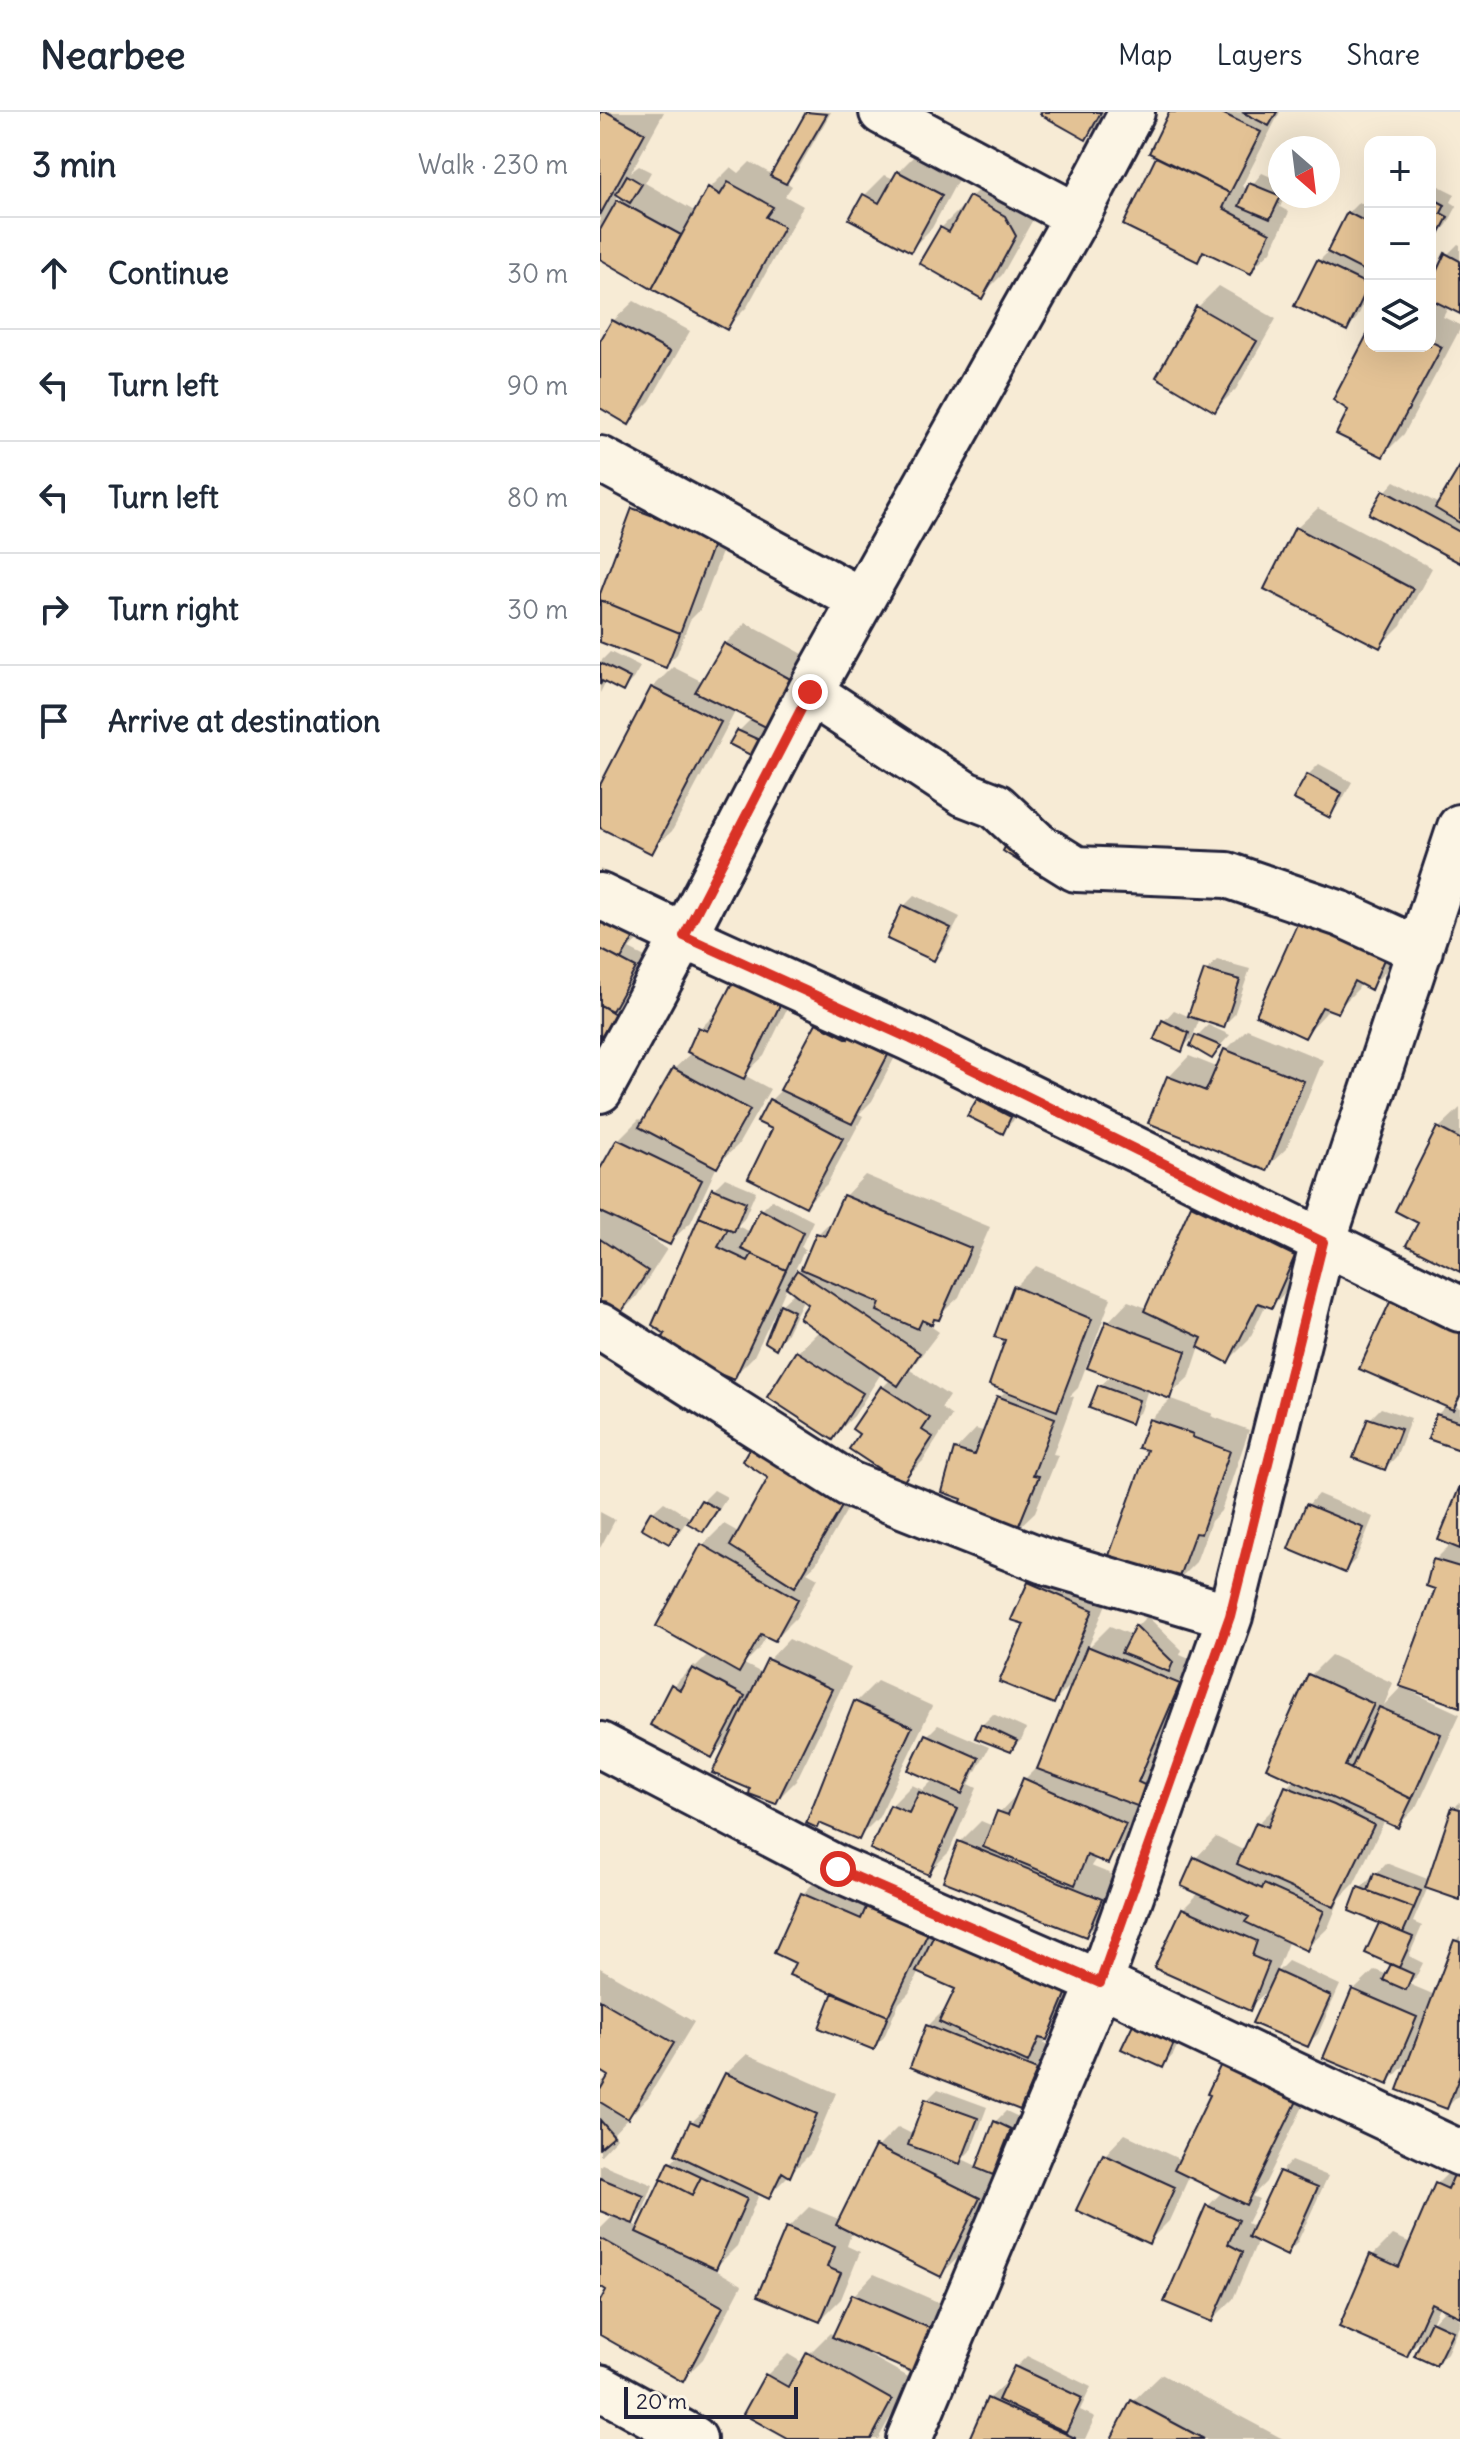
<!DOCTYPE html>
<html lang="en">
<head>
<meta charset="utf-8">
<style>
	:root { --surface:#fff; --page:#f6f6f7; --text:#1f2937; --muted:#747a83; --line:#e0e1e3 }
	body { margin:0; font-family:Delius,sans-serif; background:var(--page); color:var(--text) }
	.controls { position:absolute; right:24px; top:24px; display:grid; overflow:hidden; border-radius:16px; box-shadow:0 8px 32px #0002 }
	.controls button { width:72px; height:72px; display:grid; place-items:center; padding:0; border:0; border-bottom:2px solid var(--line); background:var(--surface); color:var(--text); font:40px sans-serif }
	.compass { position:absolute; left:668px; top:24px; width:72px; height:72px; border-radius:50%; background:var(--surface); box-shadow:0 8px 32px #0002; rotate:152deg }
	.scale { position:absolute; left:24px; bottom:20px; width:174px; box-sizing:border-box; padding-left:8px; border:4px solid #22223b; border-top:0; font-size:22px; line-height:28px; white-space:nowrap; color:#22223b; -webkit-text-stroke:6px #fcf5e5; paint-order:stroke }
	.stop { position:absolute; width:24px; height:24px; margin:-18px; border:6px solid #d93025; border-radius:50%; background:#fff }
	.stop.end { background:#d93025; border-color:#fff; box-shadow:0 2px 8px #0008 }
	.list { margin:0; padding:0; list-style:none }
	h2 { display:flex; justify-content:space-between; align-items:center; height:104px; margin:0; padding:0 32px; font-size:34px }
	h2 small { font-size:26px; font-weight:400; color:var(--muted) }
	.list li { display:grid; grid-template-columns:52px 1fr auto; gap:24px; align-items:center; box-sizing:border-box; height:112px; padding:0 32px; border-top:2px solid var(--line) }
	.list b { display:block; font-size:30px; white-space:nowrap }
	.list em { font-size:26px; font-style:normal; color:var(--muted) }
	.icon { flex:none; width:44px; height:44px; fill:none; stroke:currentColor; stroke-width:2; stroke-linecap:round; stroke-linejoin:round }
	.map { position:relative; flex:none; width:860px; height:2327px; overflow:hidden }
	header { display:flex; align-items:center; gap:48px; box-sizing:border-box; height:112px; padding:0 40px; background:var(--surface); border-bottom:2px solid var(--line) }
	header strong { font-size:38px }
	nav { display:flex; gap:44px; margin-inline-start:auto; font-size:28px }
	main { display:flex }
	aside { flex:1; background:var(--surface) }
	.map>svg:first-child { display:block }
	.shadow { fill:#0003; fill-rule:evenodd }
	.building { fill:#e3c295; stroke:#22223b; stroke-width:2 }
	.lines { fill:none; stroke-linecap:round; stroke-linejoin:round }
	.minor-casing { stroke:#22223b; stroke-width:50 }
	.minor { stroke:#fcf5e5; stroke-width:44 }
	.route { stroke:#d93025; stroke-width:10 }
</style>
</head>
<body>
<header>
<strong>Nearbee</strong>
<nav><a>Map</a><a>Layers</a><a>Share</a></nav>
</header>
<main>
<aside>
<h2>3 min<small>Walk · 230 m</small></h2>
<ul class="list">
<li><svg class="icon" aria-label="ahead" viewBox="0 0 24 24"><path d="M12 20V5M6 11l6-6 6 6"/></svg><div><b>Continue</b></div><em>30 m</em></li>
<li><svg class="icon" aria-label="left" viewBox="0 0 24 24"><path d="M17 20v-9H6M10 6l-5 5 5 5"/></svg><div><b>Turn left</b></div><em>90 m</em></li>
<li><svg class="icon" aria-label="left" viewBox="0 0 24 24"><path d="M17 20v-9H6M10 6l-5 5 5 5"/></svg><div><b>Turn left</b></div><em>80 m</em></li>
<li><svg class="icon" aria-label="right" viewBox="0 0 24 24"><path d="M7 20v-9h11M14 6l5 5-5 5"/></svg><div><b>Turn right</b></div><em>30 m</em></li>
<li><svg class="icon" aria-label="arrive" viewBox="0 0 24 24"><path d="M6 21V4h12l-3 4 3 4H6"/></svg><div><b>Arrive at destination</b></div></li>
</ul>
</aside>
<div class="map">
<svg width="860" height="2327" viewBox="0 0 860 2327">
	<rect width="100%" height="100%" fill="#f7ebd5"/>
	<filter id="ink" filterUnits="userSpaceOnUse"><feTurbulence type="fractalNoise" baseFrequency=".0125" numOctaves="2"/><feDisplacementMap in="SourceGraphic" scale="16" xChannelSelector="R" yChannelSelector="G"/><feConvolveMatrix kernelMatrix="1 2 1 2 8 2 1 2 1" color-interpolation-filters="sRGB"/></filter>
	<g filter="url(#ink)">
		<!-- shadow -->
		<path class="shadow" d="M0,0H64L31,60L39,54L51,60L45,71L96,100L110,76L131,55L139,61L150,50L173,63L208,0H231L197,59L186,70L192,74L185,84L203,94L147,195L126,216L0,145L2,116L0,118ZM19,82L24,84L14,94L13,93Z
			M443,0H509L486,26Z
			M571,0H680L642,74L648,78L662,61L680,69V84H685L680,95L689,100L671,139L650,159L607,138L598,148L525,112L559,44Z
			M319,39L361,62L332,116L311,137L265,83L285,63L294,67L298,60Z
			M392,64L436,102L402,163L381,184L341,116L362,95L364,96L371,85Z
			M835,72L855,82L851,90L857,94L847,113L836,124L830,121V77Z
			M759,90L770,96V149L764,155L770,158V179L757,206L747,217L719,149L729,139L748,101Z
			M858,132L860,133V200L849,194L843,205L860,213V217L804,322L783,343L751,297L770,221V234H830V177L847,143Z
			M619,174L676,207L636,277L615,298L558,264L598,195Z
			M34,189L90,219L50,289L29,310L0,294V233L13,209Z
			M860,358V448L785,380L795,369L839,392Z
			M55,377L135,406L100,498L90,508L77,542L66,553L0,528V488L34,398Z
			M718,396L832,456L801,513L780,534L697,416Z
			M146,511L214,548L188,592L165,615L175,620L168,634L139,619L152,606L136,598L72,719L51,739L0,714V678L52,576L73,555L103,570L125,532Z
			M10,540L40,555L33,567L22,578L6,569L0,581V550Z
			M719,652L752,670L740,692L729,703L708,663Z
			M0,757L62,788L41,825L29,837L45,845L27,877L34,880L0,935Z
			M728,772L810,812L791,854L770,875L761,871L758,877L737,898L729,895L725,902L705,923L708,793Z
			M315,783L360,805L344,836L333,847L289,826L304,794Z
			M617,848L650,857L634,903L623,914L600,906L592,926L581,937L556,926L564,909L574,898L590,905L606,859Z
			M200,870L164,944L144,963L170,977L138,1033L118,1052L91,1110L70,1130L40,1116L39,1119L67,1137L37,1184L17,1205L0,1194V1061L18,1028L39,1007L44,1010L74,957L92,940L100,917L121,896Z
			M238,891L307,922L272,989L259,1002L263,1004L227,1072L206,1093L175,1016L170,989L184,975L217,912Z
			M608,913L630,923L611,944L593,933L597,924Z
			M647,917L723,948L687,1036L666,1056L569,965L589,944L619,956L626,938Z
			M390,978L420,994L413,1009L402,1019L379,988Z
			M860,996V1157L821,1110L839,1016Z
			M265,1063L390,1115L359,1185L329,1213L339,1220L310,1258L349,1284L341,1296L352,1304L323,1349L302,1369L262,1321L255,1316L283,1275L291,1267L282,1260L254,1304L233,1325L198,1240L220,1218L211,1192L204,1186L186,1223L176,1234L178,1201L175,1200L154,1244L133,1265L117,1259L114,1077L125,1066L156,1079L144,1107L137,1114L151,1120L161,1099L172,1088L213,1109L201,1135L205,1137L190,1168L192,1169L205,1153L218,1122L236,1104L245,1084ZM187,1174L195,1180L177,1197Z
			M614,1074L714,1122L692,1173L672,1194L666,1192L649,1228L628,1249L600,1234L590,1264L569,1284L548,1277L541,1299L530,1309L500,1274L512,1263L508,1210L528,1189L547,1196L593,1095Z
			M436,1154L511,1186L478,1276L470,1284L474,1285L453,1342L458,1343L435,1400L414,1420L365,1386L356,1338L376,1317L386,1320L399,1285L407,1278L408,1227L415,1175Z
			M812,1171L860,1192V1288L854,1294L860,1296V1336L837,1303L847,1293L792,1192Z
			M571,1287L613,1302L611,1304L649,1318L621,1399L611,1409L596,1450L575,1471L549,1337L550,1308Z
			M781,1296L811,1306L796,1345L785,1356L770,1307Z
			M263,1370L216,1452L207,1460L218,1466L196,1506L175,1527L167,1523L159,1537L144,1552L162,1561L169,1548L189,1527L251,1556L196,1669L175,1690L132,1624L112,1644L73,1574L94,1553L96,1554L109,1541L59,1513L103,1433L124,1412L140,1421Z
			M114,1378L127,1385L114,1406L103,1417V1389Z
			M860,1379V1592L809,1575L808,1578L860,1602L818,1693L798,1714L785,1708L754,1772L740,1786L728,1816L707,1836L689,1828L676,1861L688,1849L740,1873L718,1922L707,1932L669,1877L649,1896L583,1797L600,1780L583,1773L596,1746L616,1725L645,1739L658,1712L679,1691L686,1676L695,1667L710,1564L731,1543L793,1571L784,1593L803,1573L838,1476L829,1473L835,1448L852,1431Z
			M718,1382L773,1405L756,1447L745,1458L708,1393Z
			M64,1390L89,1405L80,1419L69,1430L53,1400Z
			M0,1400L15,1408L0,1436Z
			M451,1451L512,1477L488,1536L510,1514L532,1523L537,1514L547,1504L582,1538L580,1543L599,1551L528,1729L507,1750L497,1745L491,1754L521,1766L506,1802L486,1823L360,1730L381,1709L393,1714L399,1701L420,1679L425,1667L443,1649L476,1568L454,1590L426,1511L430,1471Z
			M277,1569L332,1594L279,1705L258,1726L221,1710L217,1714L256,1590Z
			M393,1602L426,1617L422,1627L411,1638L382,1613Z
			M338,1613L389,1635L369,1672L377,1676L349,1740L328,1761L291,1694L312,1673L323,1678L334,1667L327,1624Z
			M860,1690V1786L828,1775L813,1810L822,1814L809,1844L823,1851L816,1865L809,1872L835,1883L855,1829L860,1824V1982L847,1995L810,1948L787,1971L754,1878L775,1858L788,1863L794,1851L781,1809L760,1777L771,1766L774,1767L776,1762L786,1751L830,1768L854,1696Z
			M223,1761L487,1859L467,1905L451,1921L444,1932L456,1937L440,1975L419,1996L327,1915L348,1894L358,1876L319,1859L309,1881L299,1891L284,1925L273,1936L236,1880L198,1850L203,1782Z
			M0,1856L94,1910L49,1984L14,2021L17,2026L0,2044V1972L4,1968L7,1971L11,1963L0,1957Z
			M585,1917L573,1943L563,1954L524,1936Z
			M147,1942L236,1981L210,2042L168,2084L160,2080L137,2134L114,2157L142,2173L103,2247L82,2268L0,2221V2193L9,2177L0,2172V2117L14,2103L0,2097V2054L2,2052L53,2073L43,2099L31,2111L40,2116L71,2051L80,2042L92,2010L114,1989L126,1962Z
			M623,1953L716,1968L666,2070L652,2084L659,2087L647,2111L655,2115L681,2060L691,2049L728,2064L697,2131L686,2142L658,2128L633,2187L612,2208L608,2094L623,2079L590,2063L569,2109L548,2130L479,2097L505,2043L525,2022L581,2048L612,1982Z
			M338,1977L387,1995L371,2038L362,2047L379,2055L395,2010L406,1999L421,2006L403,2050L391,2061L399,2065L362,2142L341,2162L252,2119L247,2134L260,2140L241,2187L220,2208L159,2183L188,2116L209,2095L241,2108L277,2036L298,2015L314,2023L327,1988Z
			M858,2051L860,2203L857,2206L860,2207V2212L847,2241L836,2252L825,2223L806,2242L772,2144L793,2123L811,2131L837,2072ZM840,2193L846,2196L833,2210H832Z
			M274,2162L354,2197L334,2238L265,2237L264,2240L312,2267L278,2327H192L146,2301L167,2263L188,2242L203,2251L209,2242L230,2221L235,2224L254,2183Z
			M427,2244L491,2275L480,2298L495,2305L485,2327H371L388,2287L409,2267L416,2255Z
			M561,2262L683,2327H513L533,2289Z"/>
		<!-- building -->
		<path class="building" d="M0,0H7L45,21L0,103Z
			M206,0L227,2L186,72L170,64Z
			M441,0H501L486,28L440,2Z
			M569,0H620L661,20L630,81L549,41Z
			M642,0H677L669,14Z
			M556,45L630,81L623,96L670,121L651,162L603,139L598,150L523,113Z
			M297,59L342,83L311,140L249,107L263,82L279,91Z
			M27,63L42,72L30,91L16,82Z
			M128,70L173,95L166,105L184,115L127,218L52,177L108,75L120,83Z
			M649,71L681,84L670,107L639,94Z
			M369,84L405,104L416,124L382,187L319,151L340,115L349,120Z
			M830,85L845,93L841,101L848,105L837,126L830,123Z
			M17,88L81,123L52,177L0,147V118Z
			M747,100L770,112V146L764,159L727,140Z
			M845,141L860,149V202L830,187V173Z
			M717,148L769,173L747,219L694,194Z
			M596,194L657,229L615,300L556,265Z
			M12,208L70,240L29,313L0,296V229Z
			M770,217V234H830V229L842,235L783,345L736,322L748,298L733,288Z
			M860,354V411L835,396Z
			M783,378L860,420V451L769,402Z
			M32,396L115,427L80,521L0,488V482Z
			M695,415L813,477L780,536L664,477Z
			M0,488L80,521L66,556L0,530Z
			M124,531L194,569L168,616L95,580Z
			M0,551L30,566L23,580L2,569L0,573Z
			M51,575L121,610L52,742L0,716V673Z
			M137,618L166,631L158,647L129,632Z
			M707,662L742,681L730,706L693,687Z
			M411,724L451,749L441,764L403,739Z
			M0,787L43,809L21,848L0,837Z
			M706,792L790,833L771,878L754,869L738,901L722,895L705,926L656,903Z
			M302,793L351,816L334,849L287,827Z
			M0,837L36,856L12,899L0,893Z
			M604,858L640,868L624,916L588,904Z
			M133,869L181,891L144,967L87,940L98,915L107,919Z
			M0,893L15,902L0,927Z
			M562,908L589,921L582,940L554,927Z
			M216,911L248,927L249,924L288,943L252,1012L180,978Z
			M595,923L621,934L612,947L590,934Z
			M624,937L704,969L667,1059L548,1011L567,964L606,979Z
			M73,956L150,998L117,1056L39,1015Z
			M169,987L243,1026L206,1095L148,1066L172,1017L157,1010Z
			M377,987L411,1005L403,1022L367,1004Z
			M837,1015L860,1027V1160L806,1133L818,1111L795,1099Z
			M17,1027L102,1068L70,1133L0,1100V1057Z
			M112,1076L146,1090L134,1120L99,1105Z
			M243,1083L371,1136L339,1208L334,1207L332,1213L322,1208L318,1217L277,1199L280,1191L201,1157L216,1121L225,1124Z
			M591,1093L695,1144L672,1196L658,1191L628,1251L598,1235L602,1226L544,1199Z
			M160,1097L203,1120L186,1158L141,1137Z
			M99,1105L128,1117L118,1135L148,1149L152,1142L186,1158L134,1268L117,1261L112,1265L58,1234L65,1222L52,1213Z
			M0,1127L48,1159L17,1207L0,1197Z
			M197,1158L320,1241L298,1274L199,1206L208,1192L186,1175Z
			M413,1174L492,1207L457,1299L389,1273L405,1228L394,1225Z
			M790,1190L860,1221V1284L853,1298L759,1257Z
			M180,1192L194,1199L176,1237L165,1230Z
			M506,1209L586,1239L570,1287L487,1256Z
			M196,1239L263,1281L233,1328L167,1285Z
			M498,1273L539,1288L531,1312L489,1296Z
			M281,1274L330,1306L322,1318L333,1325L302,1372L249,1337L259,1322L252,1317Z
			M397,1284L455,1306L433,1363L439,1364L415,1423L359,1395L362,1387L342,1380L354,1337L374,1343Z
			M836,1302L860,1310V1338L828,1327Z
			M768,1306L801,1317L785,1358L753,1346Z
			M549,1307L593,1322L592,1325L630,1339L601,1422L595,1421L576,1473L507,1449L547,1338L538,1336Z
			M154,1328L244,1391L195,1475L130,1434L168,1366L142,1349Z
			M860,1374V1437L838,1428Z
			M101,1388L118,1397L103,1420L87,1411Z
			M706,1392L764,1416L745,1461L688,1437Z
			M51,1399L79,1416L69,1432L41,1416Z
			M101,1432L198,1487L175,1529L161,1522L139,1561L56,1514Z
			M833,1447L860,1455V1595L799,1574L835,1477L826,1474Z
			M428,1470L493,1498L454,1592L399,1570L424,1512L411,1508Z
			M535,1513L573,1550L569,1560L521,1541Z
			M487,1534L580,1572L538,1670L551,1676L545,1697L437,1657Z
			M167,1547L232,1577L176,1692L149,1682L150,1677L112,1661Z
			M92,1556L145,1584L112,1646L50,1613L71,1572L80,1578Z
			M708,1562L774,1592L745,1654L812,1687L798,1716L666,1656Z
			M254,1589L312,1615L259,1728L219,1711L217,1716L206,1711Z
			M779,1595L841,1622L812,1687L751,1657Z
			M381,1612L417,1629L411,1640L375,1626Z
			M325,1622L379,1646L362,1682L308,1658Z
			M423,1666L526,1712L508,1752L487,1743L475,1773L383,1735L397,1699L408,1703Z
			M685,1674L734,1693L774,1713L734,1795L637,1752L656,1710L668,1715Z
			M319,1680L358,1697L329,1763L270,1737L290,1693L309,1701Z
			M852,1695L860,1697V1788L825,1776Z
			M358,1729L502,1787L486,1825L343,1769Z
			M594,1745L662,1777L664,1772L724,1799L707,1839L645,1810L649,1805L581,1774Z
			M774,1761L821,1779L814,1796L768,1779Z
			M758,1775L814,1796L803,1821L749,1799Z
			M201,1781L261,1807L268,1791L329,1819L288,1904L189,1863L195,1851L174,1841Z
			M582,1796L657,1829L652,1844L669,1851L650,1899L554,1856Z
			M779,1811L813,1825L799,1856L765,1841Z
			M336,1819L467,1880L447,1928L439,1926L428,1951L339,1910L355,1877L316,1860Z
			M854,1828L860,1830V1963L847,1997L797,1978Z
			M791,1852L813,1862L806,1878L783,1868Z
			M676,1859L731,1884L708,1935L652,1911Z
			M752,1877L817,1905L788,1973L723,1946Z
			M233,1880L288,1904L274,1938L219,1916Z
			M0,1888L74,1931L28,2007L0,1990V1978L8,1964L0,1959Z
			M534,1910L575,1929L563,1956L521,1937Z
			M326,1913L437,1958L420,1998L310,1955Z
			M621,1952L697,1989L646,2093L574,2058L610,1983L607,1982Z
			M125,1961L217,2002L190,2065L182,2060L169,2087L75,2042L90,2009L99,2013Z
			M325,1987L378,2006L360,2052L308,2033Z
			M0,2008L14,2024L0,2036Z
			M394,2009L411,2017L393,2063L376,2056Z
			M275,2034L380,2086L341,2165L236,2113Z
			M503,2042L575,2075L549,2132L476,2098Z
			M69,2050L101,2065L92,2083L61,2067Z
			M856,2058L860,2060V2205L831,2191L807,2245L739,2215L770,2142L799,2155L835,2071L848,2077Z
			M679,2059L718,2075L687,2144L648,2125Z
			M101,2065L147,2087L116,2157L36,2120L61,2067L92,2083Z
			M0,2066L44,2084L33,2112L0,2099Z
			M606,2093L639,2108L628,2132L643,2140L612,2210L564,2190Z
			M186,2115L235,2135L227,2155L241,2161L220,2210L157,2184Z
			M0,2126L123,2195L83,2270L0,2223V2189L6,2178L0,2174Z
			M252,2182L334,2218L314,2261L232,2225Z
			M831,2209L853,2219L836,2254L814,2244Z
			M207,2240L292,2288L271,2327H188L143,2302L165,2262L188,2275Z
			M414,2254L482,2286L466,2320L398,2288Z
			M387,2286L475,2326V2327H369Z
			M531,2288L604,2327H511Z"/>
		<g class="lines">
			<!-- minor casing -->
			<g class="minor-casing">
				<path id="minor" d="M282,0L477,104
					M0,347L261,488
					M210,580L365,682L396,694L439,734L476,757L627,763L741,802L820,838
					M0,784L84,824L311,927L860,1197
					M0,978L84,824L210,580L477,104L532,0
					M0,1214L249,1372L444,1449L630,1504
					M0,1633L238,1757L500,1871L860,2041
					M0,2275L94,2327
					M309,2327L500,1871L630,1504L723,1130L860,715"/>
			</g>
			<!-- minor -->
			<use href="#minor" class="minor"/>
		</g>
	</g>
	<g class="lines" filter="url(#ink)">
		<!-- route -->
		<path class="route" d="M210,580L84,824L311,927L723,1130L630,1504L500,1871L238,1757"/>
	</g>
</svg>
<div class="controls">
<button>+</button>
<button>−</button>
<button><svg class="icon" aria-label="layers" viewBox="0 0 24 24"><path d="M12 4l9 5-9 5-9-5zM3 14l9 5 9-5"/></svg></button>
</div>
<svg class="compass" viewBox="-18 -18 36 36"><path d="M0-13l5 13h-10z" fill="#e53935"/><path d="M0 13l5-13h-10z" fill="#747a83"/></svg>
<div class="scale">20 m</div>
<div class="stop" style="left:238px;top:1757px"></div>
<div class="stop end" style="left:210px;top:580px"></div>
</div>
</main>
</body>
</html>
